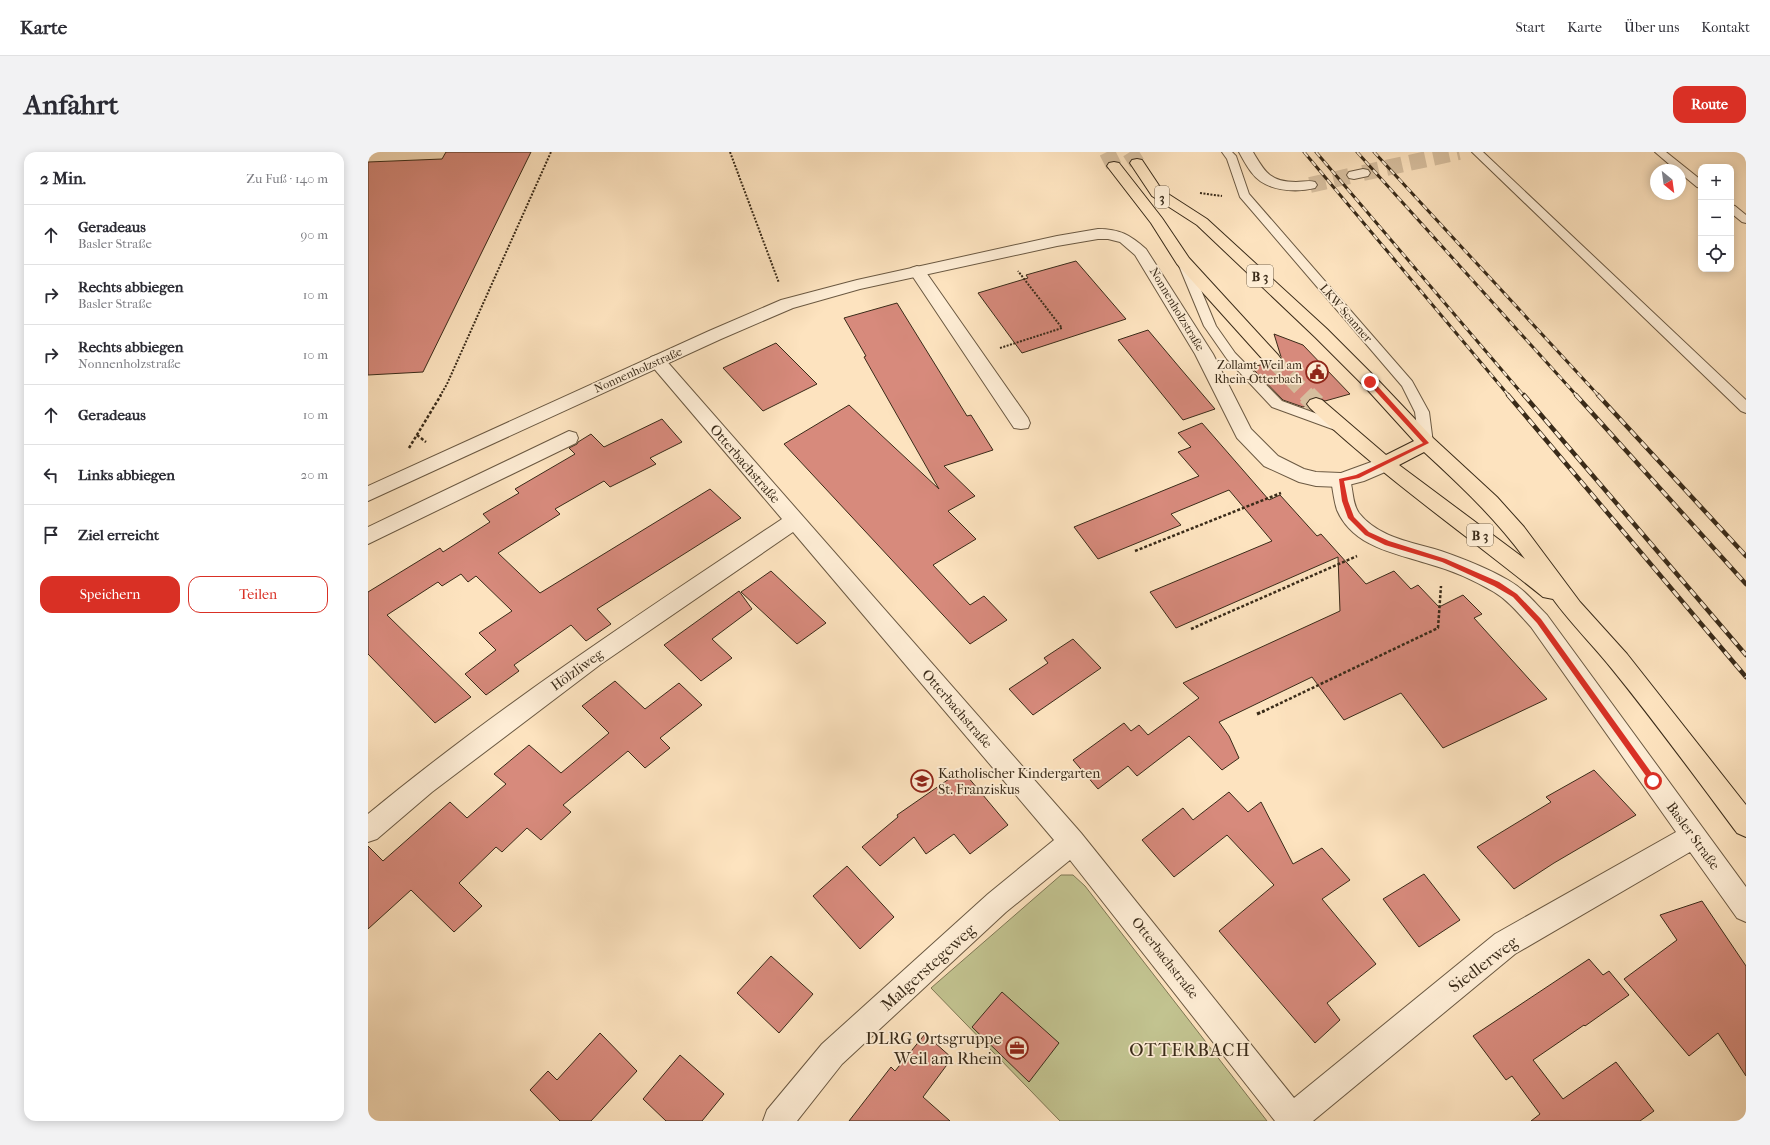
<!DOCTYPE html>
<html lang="de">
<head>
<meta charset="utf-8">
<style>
	:root { --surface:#fff; --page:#f2f2f3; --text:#2b2b33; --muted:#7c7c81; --line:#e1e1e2; --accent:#d93025 }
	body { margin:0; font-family:"IM FELL French Canon",serif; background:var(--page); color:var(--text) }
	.controls { position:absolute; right:12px; top:12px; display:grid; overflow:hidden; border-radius:8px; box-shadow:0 2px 10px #0003 }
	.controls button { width:36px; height:36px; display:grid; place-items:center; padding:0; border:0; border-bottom:1px solid var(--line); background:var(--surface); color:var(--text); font:20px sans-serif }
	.compass { position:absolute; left:1282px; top:12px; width:36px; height:36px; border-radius:50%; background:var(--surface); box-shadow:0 2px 10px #0003; rotate:151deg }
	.stop { position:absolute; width:12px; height:12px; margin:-9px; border:3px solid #d93025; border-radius:50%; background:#fff }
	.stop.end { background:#d93025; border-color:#fff; box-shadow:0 1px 4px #0008 }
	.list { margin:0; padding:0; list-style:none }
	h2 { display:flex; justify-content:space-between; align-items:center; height:52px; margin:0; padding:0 16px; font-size:17px }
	h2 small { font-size:13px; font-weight:400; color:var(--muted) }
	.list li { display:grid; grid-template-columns:26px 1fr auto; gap:12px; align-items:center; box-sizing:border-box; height:60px; padding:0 16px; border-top:1px solid var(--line) }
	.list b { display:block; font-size:15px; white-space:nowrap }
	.list p { margin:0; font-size:13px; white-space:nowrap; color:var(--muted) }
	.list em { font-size:13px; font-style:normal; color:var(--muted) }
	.actions { display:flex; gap:8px; padding:12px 16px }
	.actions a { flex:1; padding:9px 0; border:1px solid var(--accent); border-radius:12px; text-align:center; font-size:14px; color:var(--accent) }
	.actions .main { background:var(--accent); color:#fff }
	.icon { flex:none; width:22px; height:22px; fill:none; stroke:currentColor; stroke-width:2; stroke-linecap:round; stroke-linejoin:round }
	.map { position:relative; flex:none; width:1378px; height:969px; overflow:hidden; border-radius:12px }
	header { display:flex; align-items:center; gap:24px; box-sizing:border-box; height:56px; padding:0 20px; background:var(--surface); border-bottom:1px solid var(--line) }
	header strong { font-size:19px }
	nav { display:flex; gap:22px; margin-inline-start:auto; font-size:14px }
	.intro { display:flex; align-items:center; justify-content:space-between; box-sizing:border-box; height:96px; padding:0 24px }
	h1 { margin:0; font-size:28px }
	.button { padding:10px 18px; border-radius:12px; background:var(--accent); color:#fff; font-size:14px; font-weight:700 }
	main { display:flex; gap:24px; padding:0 24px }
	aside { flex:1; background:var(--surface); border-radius:12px; box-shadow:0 2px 10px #0003 }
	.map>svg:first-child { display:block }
	.green { fill:#c2c390; stroke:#7e7754 }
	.building { fill:#d78a7c; stroke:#3a2b19 }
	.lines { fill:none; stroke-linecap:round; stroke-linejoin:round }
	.minor-tunnel { stroke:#d6be9e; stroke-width:16; stroke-dasharray:16 8; stroke-linecap:butt }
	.primary-tunnel-far1 { stroke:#d6be9e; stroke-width:16; stroke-dasharray:16 8; stroke-linecap:butt }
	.primary-tunnel { stroke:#d6be9e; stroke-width:20; stroke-dasharray:20 10; stroke-linecap:butt }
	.service-casing { stroke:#6b5942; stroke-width:2 }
	.minor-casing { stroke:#6b5942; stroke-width:2 }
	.tertiary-casing { stroke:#6b5942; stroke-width:2 }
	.primary-casing { stroke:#3a2b19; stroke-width:2 }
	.path-far2 { stroke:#3a2b19; stroke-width:2; stroke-dasharray:2 1.5; stroke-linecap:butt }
	.path-far1 { stroke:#3a2b19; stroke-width:2.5; stroke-dasharray:3 2; stroke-linecap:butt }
	.path { stroke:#3a2b19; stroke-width:3; stroke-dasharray:3.5 2.5; stroke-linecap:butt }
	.service { fill:#feedd5; fill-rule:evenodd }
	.minor { fill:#feedd5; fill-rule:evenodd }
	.tertiary { fill:#feedd5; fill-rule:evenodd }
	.primary { fill:#fde3bf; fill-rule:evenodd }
	.rail-far1-casing { stroke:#3a2b19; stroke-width:3 }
	.rail-casing { stroke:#3a2b19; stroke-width:4.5 }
	.rail-far1 { stroke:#feedd5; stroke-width:2; stroke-dasharray:6; stroke-linecap:butt }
	.rail { stroke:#feedd5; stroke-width:3; stroke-dasharray:8; stroke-linecap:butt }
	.route { fill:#d93025 }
	.labels { text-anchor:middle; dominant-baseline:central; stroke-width:3.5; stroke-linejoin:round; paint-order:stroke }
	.far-street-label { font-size:12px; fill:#3a2b19; stroke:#feedd5 }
	.far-poi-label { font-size:12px; fill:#3a2b19; stroke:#feedd5; text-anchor:end }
	.shield { fill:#feedd5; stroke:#756551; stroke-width:1 }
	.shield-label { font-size:13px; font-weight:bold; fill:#3a2b19 }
	.street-label { font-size:14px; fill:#3a2b19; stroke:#feedd5 }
	.poi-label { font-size:14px; fill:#3a2b19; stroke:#feedd5; text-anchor:start }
	.near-street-label { font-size:17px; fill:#3a2b19; stroke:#feedd5 }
	.near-poi-label { font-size:17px; fill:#3a2b19; stroke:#feedd5; text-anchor:end }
	.near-neighbourhood-label { font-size:18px; letter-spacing:1px; fill:#3a2b19; stroke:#feedd5 }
</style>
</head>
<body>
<header>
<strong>Karte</strong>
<nav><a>Start</a><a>Karte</a><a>Über uns</a><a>Kontakt</a></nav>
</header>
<div class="intro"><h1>Anfahrt</h1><a class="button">Route</a></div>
<main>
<aside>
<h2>2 Min.<small>Zu Fuß · 140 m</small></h2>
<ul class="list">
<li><svg class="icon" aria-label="ahead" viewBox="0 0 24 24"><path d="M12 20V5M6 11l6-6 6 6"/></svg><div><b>Geradeaus</b><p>Basler Straße</p></div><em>90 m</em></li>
<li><svg class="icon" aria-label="right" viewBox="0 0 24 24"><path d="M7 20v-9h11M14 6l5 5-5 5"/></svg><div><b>Rechts abbiegen</b><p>Basler Straße</p></div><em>10 m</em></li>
<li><svg class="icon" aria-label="right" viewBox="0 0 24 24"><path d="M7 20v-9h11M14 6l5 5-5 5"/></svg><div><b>Rechts abbiegen</b><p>Nonnenholzstraße</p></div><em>10 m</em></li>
<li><svg class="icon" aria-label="ahead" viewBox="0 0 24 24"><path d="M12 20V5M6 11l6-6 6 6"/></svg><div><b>Geradeaus</b></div><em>10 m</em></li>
<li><svg class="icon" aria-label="left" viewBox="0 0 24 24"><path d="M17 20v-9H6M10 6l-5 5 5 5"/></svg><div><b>Links abbiegen</b></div><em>20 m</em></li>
<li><svg class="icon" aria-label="arrive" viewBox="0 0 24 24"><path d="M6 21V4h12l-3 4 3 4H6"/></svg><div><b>Ziel erreicht</b></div></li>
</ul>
<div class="actions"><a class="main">Speichern</a><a>Teilen</a></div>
</aside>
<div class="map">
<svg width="1378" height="969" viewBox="0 0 1378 969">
	<rect width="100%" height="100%" fill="#fde3bf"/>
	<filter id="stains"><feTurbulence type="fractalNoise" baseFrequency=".005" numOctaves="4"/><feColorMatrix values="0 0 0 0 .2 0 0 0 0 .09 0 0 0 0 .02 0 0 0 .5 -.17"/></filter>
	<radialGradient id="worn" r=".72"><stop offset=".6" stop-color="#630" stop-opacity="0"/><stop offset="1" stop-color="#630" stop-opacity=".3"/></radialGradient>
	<!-- green -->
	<path class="green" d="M693,723H705L717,734L899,969H692L563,836Z"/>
	<!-- building -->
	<path class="building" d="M78,0H163L55,220L0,223V10L74,7Z
		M708,109L758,167L654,201L610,141L660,126L658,123Z
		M529,151L599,264L603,263L625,298L576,314L607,344L580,359L608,387L565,413L602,453L616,444L639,468L602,492L416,292L481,253L571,337L496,205L498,204L476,166Z
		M780,178L812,216L847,257L815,268L750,188Z
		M906,182L935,193L982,242L957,249L948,245L941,247L938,251L939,254L935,255L915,248L883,215L897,212L904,214L910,212L914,208Z
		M408,191L449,232L395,259L355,216Z
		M294,267L314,290L282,306L288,312L242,335L236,329L187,357L192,362L130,401L172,441L342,337L373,366L229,457L243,472L218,489L203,473L146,513L151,519L118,543L97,522L128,498L111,481L144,459L108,424L100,430L93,422L74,434L70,430L19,463L103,545L67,571L0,502V440L72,396L75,400L122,370L115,362L151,341L147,337L207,302L201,296L209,292L210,290L223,282L236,295Z
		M834,271L901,348L912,343L949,384L953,382L998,432L1026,419L1043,437L1050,433L1071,455L1095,443L1114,462L1106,466L1179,547L1075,596L1033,541L976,568L944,525L851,570L861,584L871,606L854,618L821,584L769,624L760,614L730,637L705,608L756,571L763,579L771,573L780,583L831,546L815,531L972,459L970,405L808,476L782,440L904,389L861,338L803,362L813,373L730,407L706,375L831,324L810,300L823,295L810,281Z
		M403,419L458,471L429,492L373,440Z
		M371,439L384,457L344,487L364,506L333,529L296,493Z
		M705,487L733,516L665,563L641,537L680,511L676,506Z
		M247,529L277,557L311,531L334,553L292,586L302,596L277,616L260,599L195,653L203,660L173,688L159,676L134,700L128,695L91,731L114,754L86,780L43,738L0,777V694L15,709L82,650L99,666L138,632L126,622L161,593L193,621L241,581L214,554Z
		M594,618L640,673L602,702L586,682L558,702L546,685L512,714L494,695L530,665L529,663Z
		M1226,618L1268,663L1186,711L1146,737L1109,695L1183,650L1178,645Z
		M861,640L880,660L893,650L925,712L954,696L982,728L954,747L1008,812L959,851L972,868L947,891L851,779L906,733L859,683L806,725L774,688L815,656L825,668Z
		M479,714L526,765L492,797L445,744Z
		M1056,722L1092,768L1051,795L1015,747Z
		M1334,749L1378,814V924L1350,881L1321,904L1256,827L1309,788L1292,763Z
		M403,804L445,842L411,881L369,841Z
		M1221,807L1235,823L1241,819L1261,843L1217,874L1216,873L1165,908L1195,947L1248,910L1286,959L1272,969H1163L1172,962L1144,924L1138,928L1105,884Z
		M634,840L691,891L661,930L604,875Z
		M232,881L269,919L223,969H192L162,938L180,919L189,928Z
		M557,882L584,906L555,945L582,969H481L523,915L527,919Z
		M312,903L356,942L334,969H298L275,947Z"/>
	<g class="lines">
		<!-- minor-tunnel -->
		<path class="minor-tunnel" d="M995,21L1091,0
			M942,33L986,23"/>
		<!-- primary-tunnel-far1 -->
		<path class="primary-tunnel-far1" d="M739,0L746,14
			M762,0L769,11
			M904,207L940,244"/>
		<!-- primary-tunnel -->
		<path class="primary-tunnel" d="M939,243L948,252"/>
		<!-- service casing -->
		<g class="service-casing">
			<path id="service" d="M854,0H864L868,4L881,42L1044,229L1061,260L1065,291L1063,294L1058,296L1053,294L1051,291L1047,260L1034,234L872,45L859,7Z
				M1104,0H1115L1378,248V261L1373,259Z
				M1287,0H1298L1333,28V36L1329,35L1312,21V18H1308Z
				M1363,53L1367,54L1378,63V71L1374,70L1363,61Z
				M815,106L821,109L848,174L867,201L914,249L977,272L979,275L977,278L972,280L967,278L904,255L859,207L836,174L809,109Z"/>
		</g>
		<!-- minor casing -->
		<g class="minor-casing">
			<path id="minor" d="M871,0H885C897,20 902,30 928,30C935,30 941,28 947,30L949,33L947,36C927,41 897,39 884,21C879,15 875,7 871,0Z
				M995,17L1000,18L1002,21L1000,24L986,27L981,26L979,23L981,20Z
				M549,114L555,116L660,266L662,271L660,276L653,277L646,276L541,119L543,116Z
				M289,203L295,205L713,681L926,946L1127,782L1308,680L1163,475C1151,462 1141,449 1126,440C1106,428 1083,418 1061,412C1027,401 985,395 969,358C966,349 965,338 963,328L966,323L973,321L980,323C986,334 983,350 991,361C1011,386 1044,390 1073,399C1096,407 1119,416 1140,428C1156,437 1166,450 1179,463L1378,735V770L1369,766L1322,700L1147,802L945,969H907L702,708L638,760L474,912L429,969H395L399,958L454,892L620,742L686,688L425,380L233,512L64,640L9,687L0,690V662C131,554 273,461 414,367L283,213L280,209L283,205Z
				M201,279L208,281L210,286L208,291L0,392V375Z"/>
		</g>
		<!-- tertiary casing -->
		<g class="tertiary-casing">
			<path id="tertiary" d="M730,77C752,77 762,83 778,97L845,202L883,277L910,304L936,317L948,320L973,321L1017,305L1024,307L1027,312L1024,317L996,329L973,335L948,334L931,330L896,314L869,286L827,202L767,103L752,90L740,87H730L689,94L492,137L425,156L353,187L0,349V334L341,179L413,148L489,128L689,84Z"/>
		</g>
		<!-- primary casing -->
		<g class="primary-casing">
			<path id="primary" d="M769,7L774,8L794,38L839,67L959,177L1008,226L1065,286L1129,345L1156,375L1212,450L1259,502L1378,653V685L1369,681C1328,626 1287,570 1244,517C1225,493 1203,472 1185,447L1175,445C1097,382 1015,325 942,256L939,252L942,248L948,246L954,248L1018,303L1046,289L996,234L947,185L829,73L784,44L762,11L764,8ZM1056,300C1093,334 1128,367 1157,407L1031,313Z
				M746,10L751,11L794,66L821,106L910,203L913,207L910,211L904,213L898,211L809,112L783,71L739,14L741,11Z"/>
		</g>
		<!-- path-far2 -->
		<path class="path-far2" d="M362,0L411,131
			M832,41L854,44
			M632,196L694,176L650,119
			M72,244L79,232L183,0"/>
		<!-- path-far1 -->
		<path class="path-far1" d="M49,283L58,290
			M41,296L73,243
			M767,399L913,341
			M823,477L989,404
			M894,560L1070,476L1073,434"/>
		<!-- path -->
		<path class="path" d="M889,562L896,559"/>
		<!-- service -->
		<use href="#service" class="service"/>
		<!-- minor -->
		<use href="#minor" class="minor"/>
		<!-- tertiary -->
		<use href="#tertiary" class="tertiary"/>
		<!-- primary -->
		<use href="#primary" class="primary"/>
		<!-- rail-far1 casing -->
		<g class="rail-far1-casing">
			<path id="rail-far1" d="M936,0L1141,244
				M948,0L1156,244
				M989,0L1209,244
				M1006,0L1231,244"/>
		</g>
		<!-- rail casing -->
		<g class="rail-casing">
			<path id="rail" d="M1140,243L1378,525
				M1156,243L1378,503
				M1208,243L1378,432
				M1230,243L1378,404"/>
		</g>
		<!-- rail-far1 -->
		<use href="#rail-far1" class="rail-far1"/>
		<!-- rail -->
		<use href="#rail" class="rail"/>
	</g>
	<!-- route -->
	<path class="route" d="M1000,228H1004L1061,291L991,326L976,329L980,349L986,365L1001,380L1021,389L1078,407L1131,430L1149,442L1173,467L1288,627V631H1283L1169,471L1145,445L1126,434L1074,410L1017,393L997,383L980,366L974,349L971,327L988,323L1055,291L1000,231Z"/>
	<!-- icons -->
	<defs>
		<g id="civic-ring" transform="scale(1.15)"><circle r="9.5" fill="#feedd5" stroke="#8f2418" stroke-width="1.5"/><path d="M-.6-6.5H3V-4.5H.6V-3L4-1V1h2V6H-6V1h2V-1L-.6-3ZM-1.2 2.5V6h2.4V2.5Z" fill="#8f2418"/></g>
		<g id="school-ring" transform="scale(1.15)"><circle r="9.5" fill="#feedd5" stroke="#8f2418" stroke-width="1.5"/><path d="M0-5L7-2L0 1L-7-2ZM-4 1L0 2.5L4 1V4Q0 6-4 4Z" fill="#8f2418"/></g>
		<g id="office-ring" transform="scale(1.15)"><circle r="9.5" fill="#feedd5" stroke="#8f2418" stroke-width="1.5"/><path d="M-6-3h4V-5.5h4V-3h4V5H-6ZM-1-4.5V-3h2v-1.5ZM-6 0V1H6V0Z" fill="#8f2418"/></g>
	</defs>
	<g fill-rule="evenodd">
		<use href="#civic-ring" x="949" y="220"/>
		<use href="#school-ring" x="554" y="629"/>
		<use href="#office-ring" x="649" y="896"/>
	</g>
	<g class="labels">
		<!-- far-street labels -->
		<g class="far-street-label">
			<text transform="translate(809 157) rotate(59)">Nonnenholzstraße</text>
			<text transform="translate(978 161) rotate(49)">LKW-Scanner</text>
			<text transform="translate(270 218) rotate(-24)">Nonnenholzstraße</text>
		</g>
		<!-- far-poi labels -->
		<g class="far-poi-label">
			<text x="934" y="213">Zollamt Weil am<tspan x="934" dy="14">Rhein-Otterbach</tspan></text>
		</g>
		<!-- shield labels -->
		<g class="shield">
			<rect x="787" y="34" width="14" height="22" rx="3"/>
			<rect x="879" y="113" width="26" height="22" rx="3"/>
			<rect x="1099" y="372" width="26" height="22" rx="3"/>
		</g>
		<g class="shield-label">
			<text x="794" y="45">3</text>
			<text x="892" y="124">B 3</text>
			<text x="1112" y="383">B 3</text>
		</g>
		<!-- street labels -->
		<g class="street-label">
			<text transform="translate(377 312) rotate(49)">Otterbachstraße</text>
			<text transform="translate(209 518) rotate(-36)">Hölzliweg</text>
			<text transform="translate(589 557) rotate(49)">Otterbachstraße</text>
			<text transform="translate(1325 684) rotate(54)">Basler Straße</text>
			<text transform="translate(797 806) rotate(52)">Otterbachstraße</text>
		</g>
		<!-- poi labels -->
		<g class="poi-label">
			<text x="570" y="621">Katholischer Kindergarten<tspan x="570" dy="16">St. Franziskus</tspan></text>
		</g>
		<!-- near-street labels -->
		<g class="near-street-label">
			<text transform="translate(1115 812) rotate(-37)">Siedlerweg</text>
			<text transform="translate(560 815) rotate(-42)">Malgerstegeweg</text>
		</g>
		<!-- near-poi labels -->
		<g class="near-poi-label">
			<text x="634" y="886">DLRG Ortsgruppe<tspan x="634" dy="20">Weil am Rhein</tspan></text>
		</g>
		<!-- near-neighbourhood labels -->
		<g class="near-neighbourhood-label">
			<text x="822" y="898">OTTERBACH</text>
		</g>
	</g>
	<rect width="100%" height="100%" filter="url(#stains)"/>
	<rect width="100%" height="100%" fill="url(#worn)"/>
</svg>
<div class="controls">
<button>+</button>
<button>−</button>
<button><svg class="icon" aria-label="locate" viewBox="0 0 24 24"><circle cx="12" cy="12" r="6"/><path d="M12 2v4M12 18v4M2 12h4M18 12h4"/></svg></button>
</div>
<svg class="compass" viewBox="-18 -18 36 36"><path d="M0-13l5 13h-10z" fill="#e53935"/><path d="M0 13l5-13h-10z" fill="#7c7c81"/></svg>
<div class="stop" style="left:1285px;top:629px"></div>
<div class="stop end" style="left:1002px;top:230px"></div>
</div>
</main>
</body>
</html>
